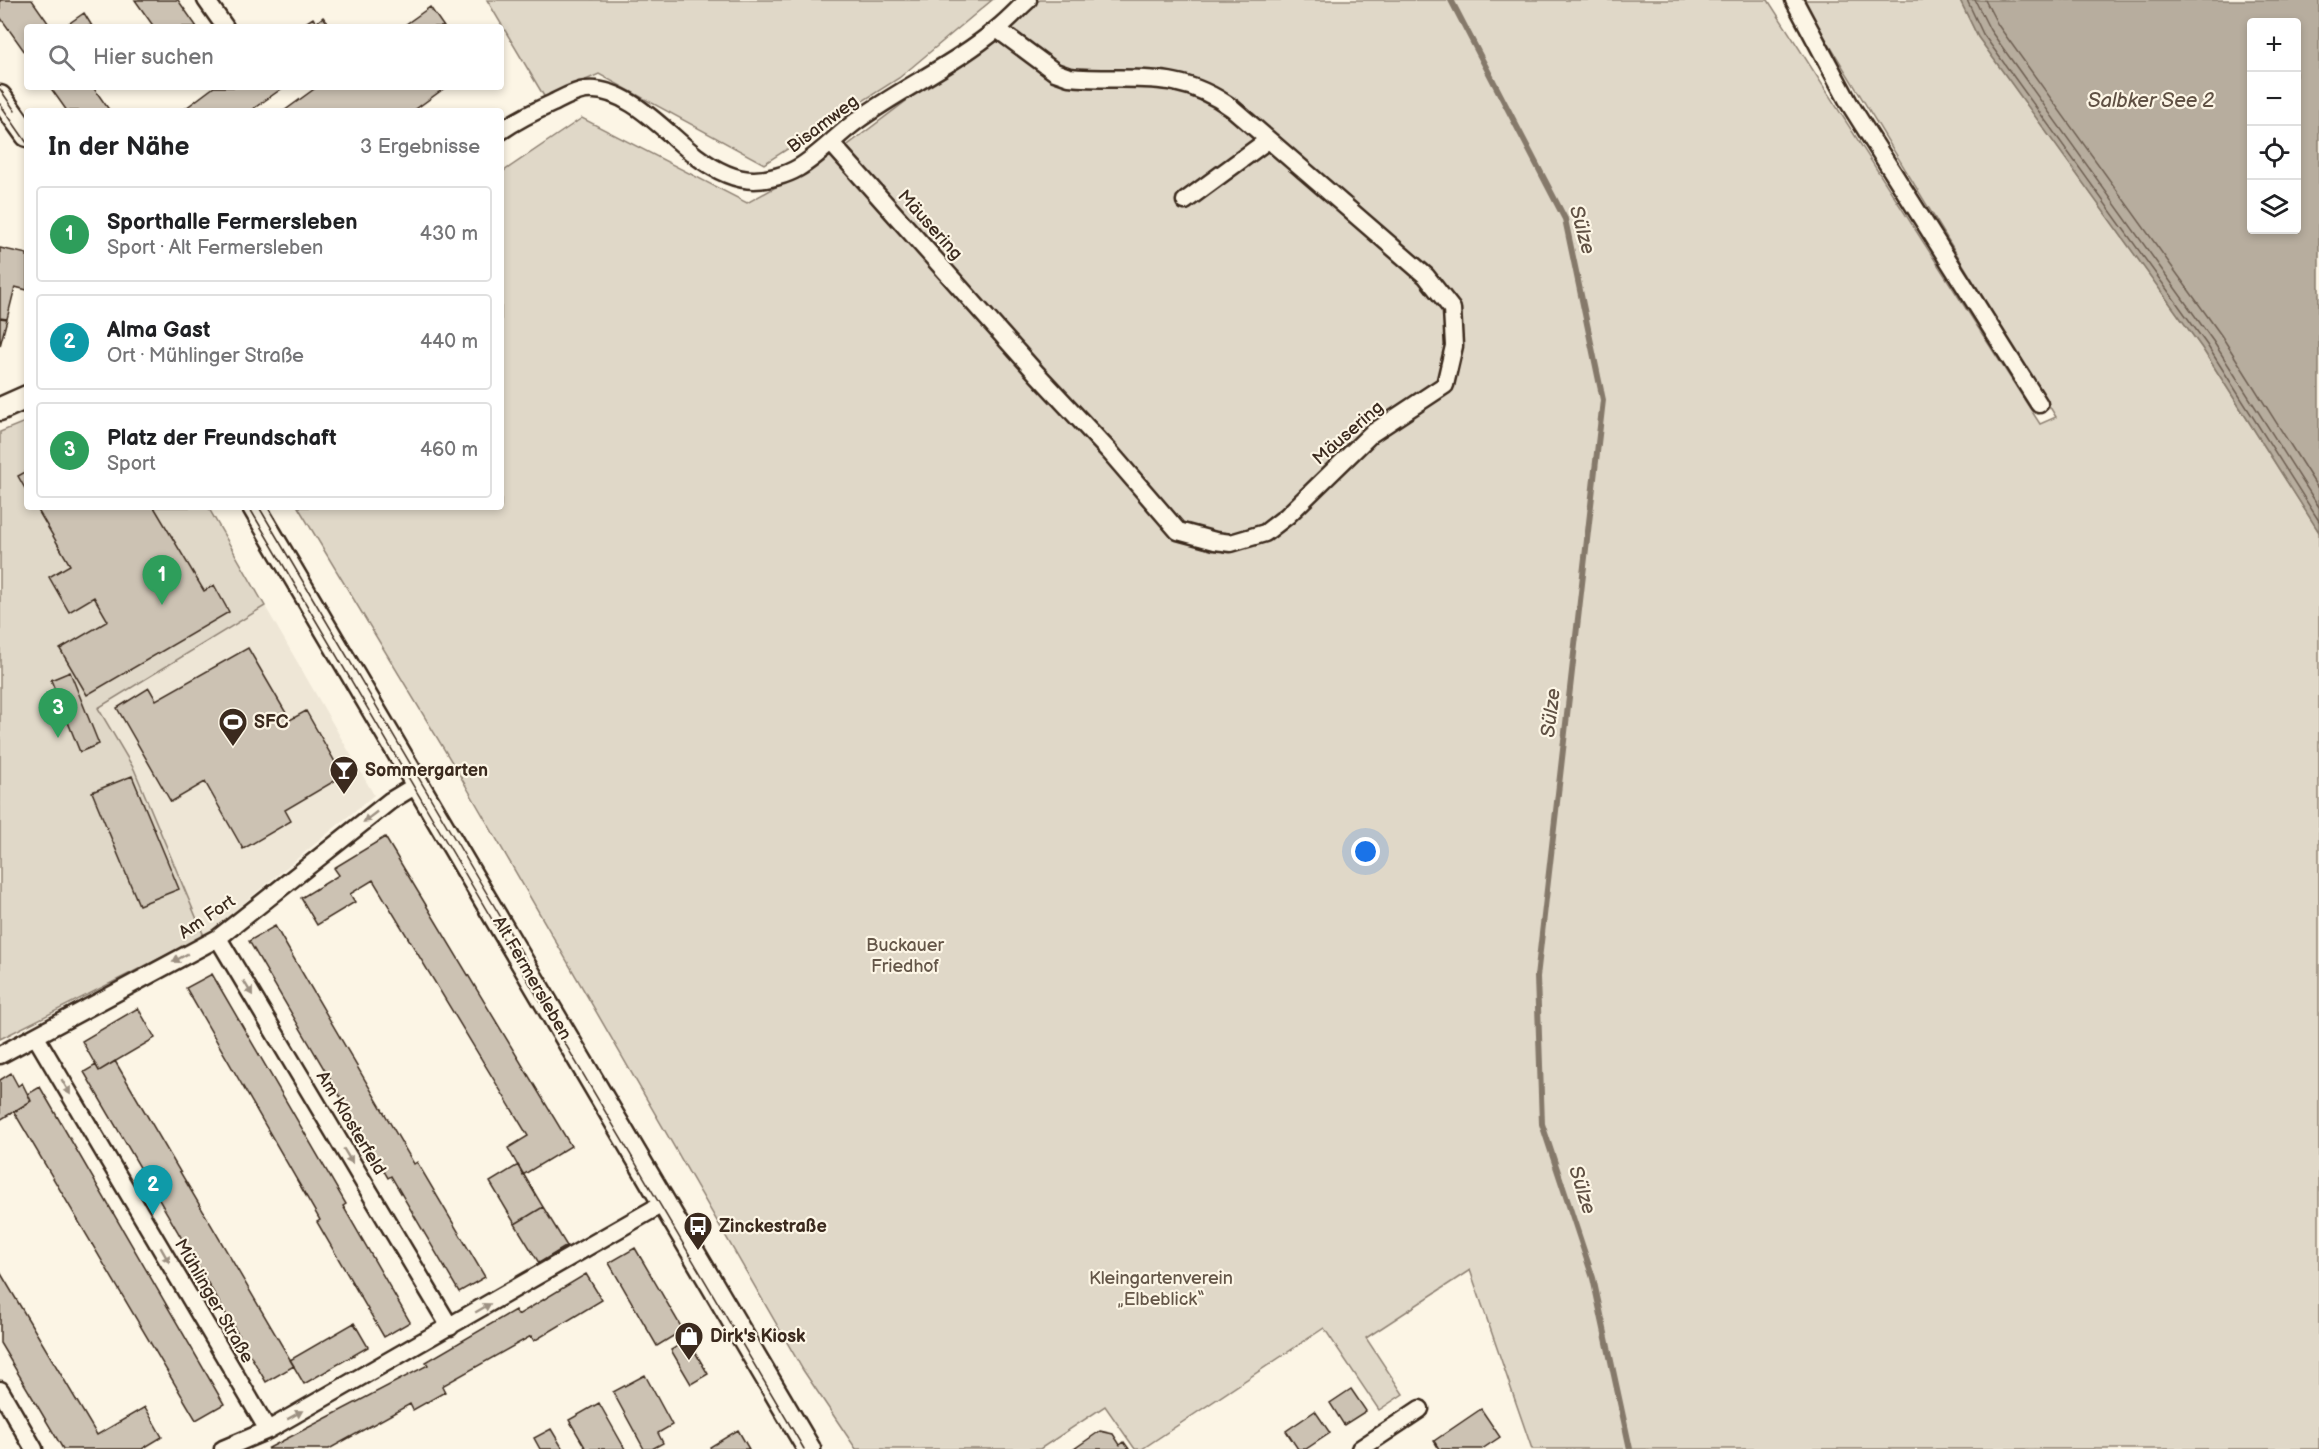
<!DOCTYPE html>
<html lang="de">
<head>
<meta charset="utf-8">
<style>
	:root { --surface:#fff; --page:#f2f2f2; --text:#202124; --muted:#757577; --line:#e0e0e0; --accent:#3b2a1e }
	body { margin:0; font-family:"Balsamiq Sans",sans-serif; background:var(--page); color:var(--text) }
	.controls { position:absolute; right:18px; top:18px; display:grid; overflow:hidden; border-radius:6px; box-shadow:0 3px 9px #0003 }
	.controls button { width:54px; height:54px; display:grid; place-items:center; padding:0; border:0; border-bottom:2px solid var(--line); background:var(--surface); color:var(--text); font:30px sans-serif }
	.you { position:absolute; left:1366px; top:852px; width:21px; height:21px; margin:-15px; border:4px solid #fff; border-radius:50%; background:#1a73e8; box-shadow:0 0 0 9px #1a73e833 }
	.badge { display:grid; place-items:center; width:39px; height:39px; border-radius:50%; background:var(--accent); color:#fff; font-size:20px; font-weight:700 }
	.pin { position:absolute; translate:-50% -50px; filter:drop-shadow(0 2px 3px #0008) }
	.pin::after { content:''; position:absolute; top:32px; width:21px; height:18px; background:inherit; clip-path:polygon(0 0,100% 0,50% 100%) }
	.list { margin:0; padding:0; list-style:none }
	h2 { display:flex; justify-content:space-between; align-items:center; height:78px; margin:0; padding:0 24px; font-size:26px }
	h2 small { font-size:20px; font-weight:400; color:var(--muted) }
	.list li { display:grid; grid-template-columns:39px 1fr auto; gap:18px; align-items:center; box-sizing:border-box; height:96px; margin:0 12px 12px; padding:0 12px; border:2px solid var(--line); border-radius:6px }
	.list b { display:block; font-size:22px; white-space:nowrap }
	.list p { margin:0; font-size:20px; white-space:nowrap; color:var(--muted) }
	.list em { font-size:20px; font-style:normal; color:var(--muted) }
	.icon { flex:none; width:33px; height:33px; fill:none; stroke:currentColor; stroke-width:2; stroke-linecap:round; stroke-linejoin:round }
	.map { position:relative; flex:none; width:2319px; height:1449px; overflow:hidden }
	.search { position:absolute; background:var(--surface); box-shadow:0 3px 9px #0003; left:24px; top:24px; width:480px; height:66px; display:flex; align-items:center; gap:15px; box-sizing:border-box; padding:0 21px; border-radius:6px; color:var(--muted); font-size:22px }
	.panel { position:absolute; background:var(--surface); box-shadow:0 3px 9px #0003; left:24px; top:108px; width:480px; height:402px; border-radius:6px }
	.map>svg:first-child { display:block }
	.built { fill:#eee6d6 }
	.green { fill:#e0d8c8; stroke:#8e8173; stroke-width:1.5 }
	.water { fill:#b7ad9e; stroke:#85796b; stroke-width:1.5; fill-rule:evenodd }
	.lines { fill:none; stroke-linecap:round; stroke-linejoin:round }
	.shore { stroke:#6d5e51; stroke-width:1.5 }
	.stream { stroke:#85796b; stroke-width:6 }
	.building { fill:#ccc2b3; stroke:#3b2a1e; stroke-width:1.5 }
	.minor-casing { stroke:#3b2a1e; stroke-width:21 }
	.secondary-casing { stroke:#3b2a1e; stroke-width:27 }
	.minor { stroke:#fcf5e5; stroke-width:16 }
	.secondary { stroke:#fcf5e5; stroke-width:22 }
	.tram { stroke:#3b2a1e; stroke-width:1.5 }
	.oneway { fill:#9c9082 }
	.labels { text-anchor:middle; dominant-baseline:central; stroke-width:4.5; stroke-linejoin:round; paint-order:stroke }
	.street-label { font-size:18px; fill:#3b2a1e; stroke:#fcf5e5 }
	.poi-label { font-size:18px; font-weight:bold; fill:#3b2a1e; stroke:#fcf5e5; text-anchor:start }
	.park-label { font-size:18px; fill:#645648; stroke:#fcf5e5 }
	.water-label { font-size:20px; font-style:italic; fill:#605144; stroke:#fcf5e5 }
</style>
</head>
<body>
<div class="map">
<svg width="2319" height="1449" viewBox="0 0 2319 1449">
	<rect width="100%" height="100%" fill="#fcf5e5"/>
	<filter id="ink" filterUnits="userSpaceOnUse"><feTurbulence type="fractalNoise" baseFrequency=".0167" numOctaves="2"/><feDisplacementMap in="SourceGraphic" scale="12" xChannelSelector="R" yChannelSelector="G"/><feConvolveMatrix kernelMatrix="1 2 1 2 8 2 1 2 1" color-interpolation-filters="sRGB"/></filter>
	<g filter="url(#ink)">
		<!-- built -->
		<path class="built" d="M265,606L374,795L204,936L134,769L98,707Z"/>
		<!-- green -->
		<path class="green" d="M487,0H992L899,78L764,164L599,74L545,98Z
			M1040,0H1768L2040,424L2056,417L1802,0H1960L1978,37L2202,348L2319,532V1449H1532L1470,1270L1366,1338L1403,1394L1379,1410L1324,1328L1142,1449H1135L1105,1406L1040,1449H856L803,1370L459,774L298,507H501V173L582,118L747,203L837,153Z
			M27,421V507H208L265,606L98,708L134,769L204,936L0,1039V432Z"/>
		<!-- water -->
		<path class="water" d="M1960,0H2319V532L2202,348L1978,37ZM2252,22H2296V230H2252Z"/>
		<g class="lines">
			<!-- shore -->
			<path class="shore" d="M1967,0L1983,34L2207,345L2319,521
				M1975,0L1990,30L2213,341L2319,507
				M1985,0L1998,25L2221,335L2319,490"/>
			<!-- stream -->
			<path class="stream" d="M1451,0L1565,219L1603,400L1537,977L1542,1124L1593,1278L1630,1449"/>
		</g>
		<!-- building -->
		<path class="building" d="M0,0H32L51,27H27V55L0,17Z
			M135,0H178L197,27H154Z
			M430,7L444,27H402Z
			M84,13L92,26L64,27Z
			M323,17L331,27H299L313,18L316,23Z
			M50,87H93L110,111H67Z
			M214,87H284L250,111H182Z
			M317,87H446L413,111H284Z
			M0,248L27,254V290L15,287L7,319L0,318Z
			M0,318L7,319L0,346Z
			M27,471V492L18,476Z
			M36,507H154L204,591L214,585L229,612L87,695L60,649L108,621L94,597L69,612L49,577L70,565Z
			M248,648L290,720L306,711L343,776L285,810L291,821L243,849L205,782L171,802L117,708L149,688L156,700Z
			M70,672L99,744L80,752L51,680Z
			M132,776L179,889L139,905L92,792Z
			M385,837L571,1146L523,1175L508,1148L528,1136L373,880L350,894L355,902L317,925L301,898L339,875L334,868Z
			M275,926L414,1164L417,1162L485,1277L459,1292L391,1176L388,1178L249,941Z
			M212,974L346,1204L343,1206L410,1322L384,1337L317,1222L320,1220L186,988Z
			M138,1008L155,1038L99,1071L82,1041Z
			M115,1061L294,1366L266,1382L84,1072L96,1065L99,1071Z
			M11,1073L18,1086L22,1083L31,1101L0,1120V1080Z
			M40,1087L224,1404L196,1420L14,1112L31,1101L28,1094Z
			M518,1165L543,1207L515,1224L490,1182Z
			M543,1207L567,1246L539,1263L515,1224Z
			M635,1248L683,1330L657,1346L609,1263Z
			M0,1272L97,1435L145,1407L162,1437L142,1449H63L0,1343Z
			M586,1274L602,1300L534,1341L531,1336L442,1386L445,1392L413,1410L410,1404L329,1449H267L428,1365L426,1362L515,1310L518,1315Z
			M354,1323L368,1347L304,1384L290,1360Z
			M688,1340L708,1374L691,1384L671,1350Z
			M645,1375L672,1425L658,1433L663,1443L652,1449H644L613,1392Z
			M1351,1389L1366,1411L1344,1425L1330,1403Z
			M599,1403L625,1449H586L569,1420Z
			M1481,1409L1500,1437L1482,1449H1439L1434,1441Z
			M1315,1411L1330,1433L1306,1449H1298L1286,1431Z
			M551,1429L563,1449H540L534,1438Z
			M738,1430L749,1449H711L710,1447Z
			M1100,1431L1113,1434L1120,1445L1124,1442L1129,1449H1074Z"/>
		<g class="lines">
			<!-- minor casing -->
			<g class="minor-casing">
				<path id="minor" d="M206,0L225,27
					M1794,0L1849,103L2039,404
					M501,131C517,120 535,111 553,103C563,98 575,91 586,90C627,86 666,133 696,156C712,168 734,180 754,180C768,180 786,175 798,168C820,155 837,135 858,120C902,88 957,63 998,28C1009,19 1018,9 1028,0
					M832,144L1037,374L1109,451L1178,531L1215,541L1231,543L1265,533L1287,516L1371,434L1445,385L1454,346L1452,309L1426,276L1232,108C1176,67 1132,83 1069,77L1055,72L997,29
					M1185,201L1268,140
					M218,938L450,1327
					M36,1037L268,1430
					M0,1055L218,938L390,801L418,784
					M0,1390L34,1449
					M223,1449L268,1430L664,1203
					M1360,1449L1420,1409"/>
			</g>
			<!-- secondary casing -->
			<g class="secondary-casing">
				<path id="secondary" d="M0,97L27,135
					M0,409L27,397
					M254,507L809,1449"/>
			</g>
			<!-- minor -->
			<use href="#minor" class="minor"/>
			<!-- secondary -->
			<use href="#secondary" class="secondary"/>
			<!-- tram -->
			<path class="tram" d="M0,89L15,111
				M0,104L27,143
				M249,507L804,1449
				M259,507L529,965"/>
		</g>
		<!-- one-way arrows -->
		<defs><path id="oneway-solid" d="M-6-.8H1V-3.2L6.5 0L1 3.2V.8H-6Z" transform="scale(1.5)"/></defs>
		<g class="oneway">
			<use href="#oneway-solid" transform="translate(370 817) rotate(142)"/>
			<use href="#oneway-solid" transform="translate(180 958) rotate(151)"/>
			<use href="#oneway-solid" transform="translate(248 988) rotate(59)"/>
			<use href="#oneway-solid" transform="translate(66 1087) rotate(60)"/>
			<use href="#oneway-solid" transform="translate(348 1156) rotate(59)"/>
			<use href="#oneway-solid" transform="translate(165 1255) rotate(60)"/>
			<use href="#oneway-solid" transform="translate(483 1308) rotate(-30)"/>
			<use href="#oneway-solid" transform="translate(295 1415) rotate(-29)"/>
		</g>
	</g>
	<!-- icons -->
	<defs>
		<g id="stadium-pin" transform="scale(1.5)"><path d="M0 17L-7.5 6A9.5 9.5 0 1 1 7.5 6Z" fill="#3b2a1e" stroke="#fcf5e5"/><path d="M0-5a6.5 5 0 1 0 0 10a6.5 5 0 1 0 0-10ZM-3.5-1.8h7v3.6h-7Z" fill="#fff"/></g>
		<g id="bar-pin" transform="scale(1.5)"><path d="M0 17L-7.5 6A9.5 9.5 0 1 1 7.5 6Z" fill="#3b2a1e" stroke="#fcf5e5"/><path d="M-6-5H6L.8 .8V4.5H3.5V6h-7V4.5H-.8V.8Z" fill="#fff"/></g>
		<g id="bus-pin" transform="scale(1.5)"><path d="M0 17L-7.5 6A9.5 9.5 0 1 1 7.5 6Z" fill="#3b2a1e" stroke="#fcf5e5"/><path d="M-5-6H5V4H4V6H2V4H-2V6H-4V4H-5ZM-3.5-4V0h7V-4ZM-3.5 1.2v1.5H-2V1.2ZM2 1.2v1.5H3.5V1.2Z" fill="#fff"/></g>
		<g id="shop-pin" transform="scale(1.5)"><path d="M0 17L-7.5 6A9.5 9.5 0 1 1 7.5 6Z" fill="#3b2a1e" stroke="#fcf5e5"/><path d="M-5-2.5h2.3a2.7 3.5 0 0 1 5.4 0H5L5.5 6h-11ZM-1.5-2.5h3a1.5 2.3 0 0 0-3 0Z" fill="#fff"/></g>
	</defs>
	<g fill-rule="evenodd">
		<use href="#stadium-pin" x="233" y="722"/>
		<use href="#bar-pin" x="344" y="770"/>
		<use href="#bus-pin" x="698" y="1226"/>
		<use href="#shop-pin" x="689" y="1336"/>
	</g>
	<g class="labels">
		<!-- street labels -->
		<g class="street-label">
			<text transform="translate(823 124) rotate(-37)">Bisamweg</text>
			<text transform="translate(930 225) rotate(48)">Mäusering</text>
			<text transform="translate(1348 433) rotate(-41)">Mäusering</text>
			<text transform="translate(207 917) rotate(-34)">Am Fort</text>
			<text transform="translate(532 978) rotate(60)">Alt Fermersleben</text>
			<text transform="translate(351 1123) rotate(59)">Am Klosterfeld</text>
			<text transform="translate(214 1301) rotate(60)">Mühlinger Straße</text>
		</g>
		<!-- poi labels -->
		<g class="poi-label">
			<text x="254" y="722">SFC</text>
			<text x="365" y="770">Sommergarten</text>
			<text x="719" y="1226">Zinckestraße</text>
			<text x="710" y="1336">Dirk's Kiosk</text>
		</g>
		<!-- park labels -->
		<g class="park-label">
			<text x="905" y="945">Buckauer<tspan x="905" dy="21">Friedhof</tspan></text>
			<text x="1161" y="1278">Kleingartenverein<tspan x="1161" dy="21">„Elbeblick“</tspan></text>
		</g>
		<!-- water labels -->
		<g class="water-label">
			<text x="2151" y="101">Salbker See 2</text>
			<text transform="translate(1582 230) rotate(74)">Sülze</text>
			<text transform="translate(1551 713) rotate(-83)">Sülze</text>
			<text transform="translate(1582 1190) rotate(72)">Sülze</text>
		</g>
	</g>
</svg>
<div class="controls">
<button>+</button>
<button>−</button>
<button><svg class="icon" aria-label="locate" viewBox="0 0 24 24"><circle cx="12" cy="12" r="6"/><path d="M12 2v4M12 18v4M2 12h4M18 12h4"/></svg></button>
<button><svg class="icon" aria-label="layers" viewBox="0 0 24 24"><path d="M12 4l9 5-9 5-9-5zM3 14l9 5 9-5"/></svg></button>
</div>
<div class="you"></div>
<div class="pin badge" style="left:162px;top:605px;background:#2e9e5b">1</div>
<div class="pin badge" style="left:153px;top:1215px;background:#0f9aa8">2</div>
<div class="pin badge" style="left:58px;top:738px;background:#2e9e5b">3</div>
<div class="search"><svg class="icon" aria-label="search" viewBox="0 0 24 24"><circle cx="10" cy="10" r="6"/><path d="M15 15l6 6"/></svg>Hier suchen</div>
<section class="panel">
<h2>In der Nähe<small>3 Ergebnisse</small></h2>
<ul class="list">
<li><span class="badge" style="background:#2e9e5b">1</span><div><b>Sporthalle Fermersleben</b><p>Sport · Alt Fermersleben</p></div><em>430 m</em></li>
<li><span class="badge" style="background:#0f9aa8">2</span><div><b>Alma Gast</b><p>Ort · Mühlinger Straße</p></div><em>440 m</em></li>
<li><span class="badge" style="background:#2e9e5b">3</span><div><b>Platz der Freundschaft</b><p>Sport</p></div><em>460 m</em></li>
</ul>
</section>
</div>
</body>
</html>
